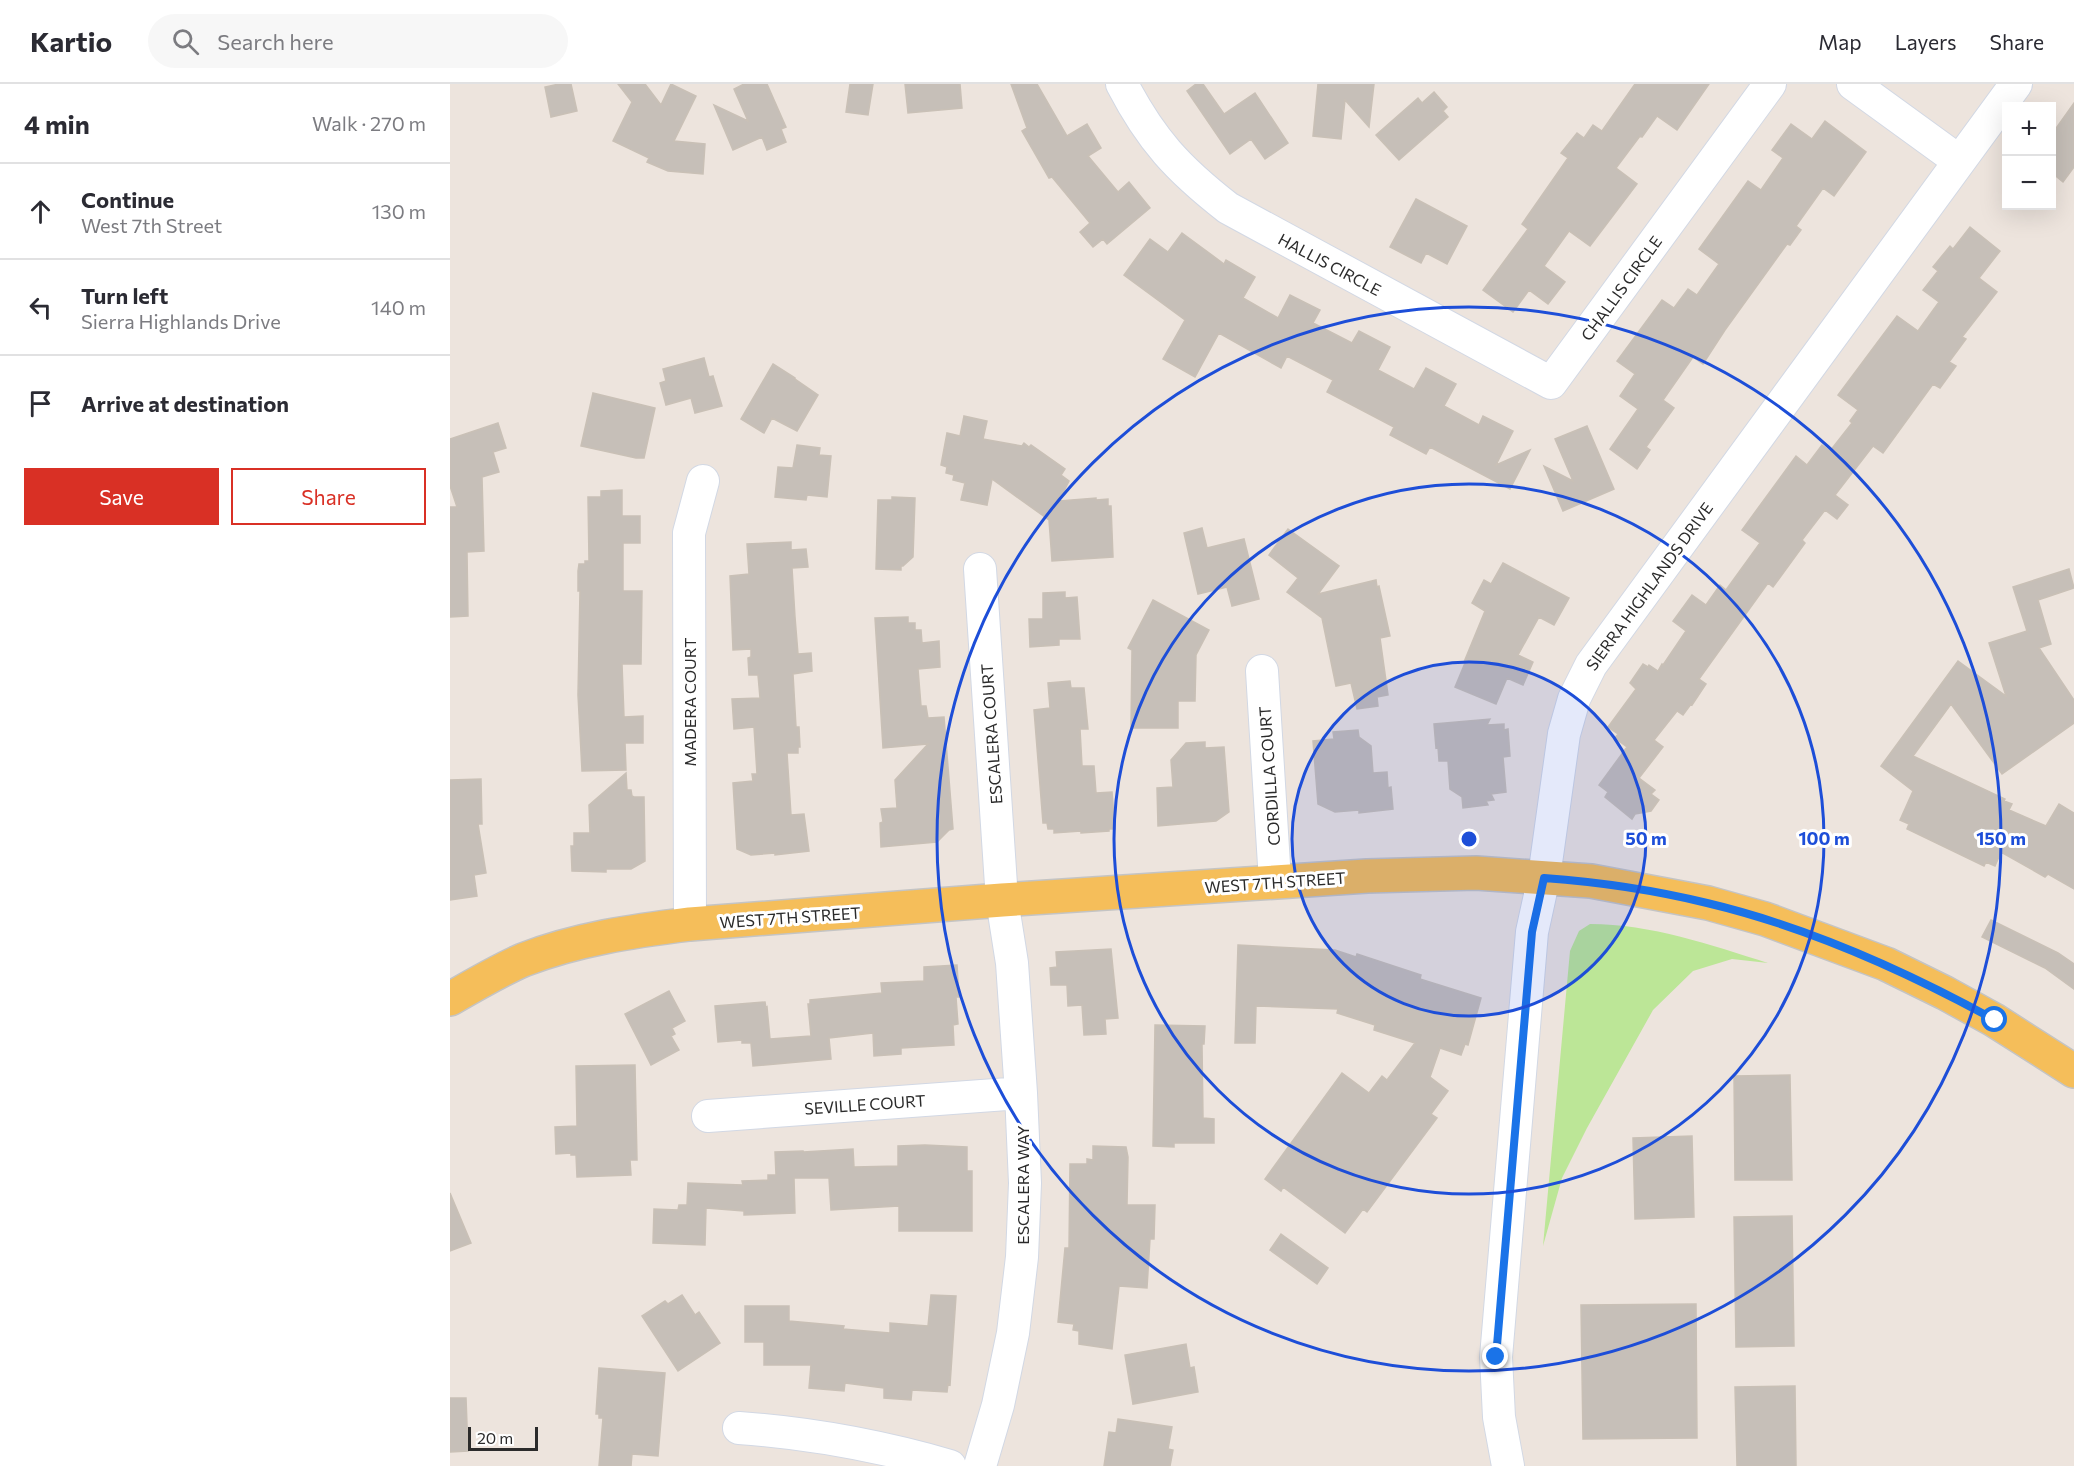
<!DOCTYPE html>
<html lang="en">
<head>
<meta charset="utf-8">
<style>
	:root { --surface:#fff; --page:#f7f7f7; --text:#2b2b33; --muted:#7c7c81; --line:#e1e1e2; --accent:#d93025 }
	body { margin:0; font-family:Commissioner,sans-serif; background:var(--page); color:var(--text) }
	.controls { position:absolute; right:18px; top:18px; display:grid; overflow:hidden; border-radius:0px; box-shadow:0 6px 24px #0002 }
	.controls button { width:54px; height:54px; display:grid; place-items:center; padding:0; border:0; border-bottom:2px solid var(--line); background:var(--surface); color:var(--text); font:30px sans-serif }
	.scale { position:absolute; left:18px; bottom:15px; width:70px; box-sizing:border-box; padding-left:6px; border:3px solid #2b2b2b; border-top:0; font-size:16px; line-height:21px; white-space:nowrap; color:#2b2b2b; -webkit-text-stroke:4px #fff; paint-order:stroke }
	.stop { position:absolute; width:18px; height:18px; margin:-14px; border:4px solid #1a73e8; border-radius:50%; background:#fff }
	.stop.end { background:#1a73e8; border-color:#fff; box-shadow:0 2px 6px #0008 }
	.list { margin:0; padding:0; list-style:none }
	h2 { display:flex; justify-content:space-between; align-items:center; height:78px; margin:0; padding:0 24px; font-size:26px }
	h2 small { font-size:20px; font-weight:400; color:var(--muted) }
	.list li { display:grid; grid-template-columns:39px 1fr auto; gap:18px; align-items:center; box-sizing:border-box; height:96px; padding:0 24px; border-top:2px solid var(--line) }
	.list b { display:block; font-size:22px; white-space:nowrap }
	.list p { margin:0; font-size:20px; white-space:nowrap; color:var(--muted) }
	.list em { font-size:20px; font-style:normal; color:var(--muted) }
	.actions { display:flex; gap:12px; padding:18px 24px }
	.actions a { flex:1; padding:14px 0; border:2px solid var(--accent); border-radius:0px; text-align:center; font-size:21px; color:var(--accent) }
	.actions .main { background:var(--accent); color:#fff }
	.icon { flex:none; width:33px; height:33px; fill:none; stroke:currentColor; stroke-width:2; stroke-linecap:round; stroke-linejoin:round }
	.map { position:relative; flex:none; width:1624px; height:1382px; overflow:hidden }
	header { display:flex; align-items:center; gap:36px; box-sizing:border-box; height:84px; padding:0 30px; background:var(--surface); border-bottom:2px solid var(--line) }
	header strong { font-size:28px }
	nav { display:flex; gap:33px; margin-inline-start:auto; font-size:21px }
	.search { width:420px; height:54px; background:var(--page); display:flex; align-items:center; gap:15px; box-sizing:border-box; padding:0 21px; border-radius:33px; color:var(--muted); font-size:22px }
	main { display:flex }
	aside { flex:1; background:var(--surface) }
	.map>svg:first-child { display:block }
	.green { fill:#bce697 }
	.building { fill:#c6bfb8; stroke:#c9c0b6; stroke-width:1.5 }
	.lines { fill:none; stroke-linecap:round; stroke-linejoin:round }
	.minor-casing { stroke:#d2d8e4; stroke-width:34 }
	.major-casing { stroke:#c4c4c4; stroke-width:36 }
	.minor { stroke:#fff; stroke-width:32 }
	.major { stroke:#f5be5a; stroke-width:33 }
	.route { stroke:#1a73e8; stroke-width:8 }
	.ring { fill:none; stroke:#1d4ed8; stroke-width:3 }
	.labels { text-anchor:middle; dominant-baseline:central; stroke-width:6; stroke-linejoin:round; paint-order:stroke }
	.street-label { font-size:16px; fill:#2b2b2b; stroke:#fff }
	.centre { fill:#1d4ed8; stroke:#fff; stroke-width:3 }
	.ring-label { font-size:18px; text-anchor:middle; font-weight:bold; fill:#1d4ed8; stroke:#fff; stroke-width:6; stroke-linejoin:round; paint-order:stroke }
</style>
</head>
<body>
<header>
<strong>Kartio</strong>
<div class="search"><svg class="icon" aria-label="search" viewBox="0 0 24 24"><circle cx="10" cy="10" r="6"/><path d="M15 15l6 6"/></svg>Search here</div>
<nav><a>Map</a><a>Layers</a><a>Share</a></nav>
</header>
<main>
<aside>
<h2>4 min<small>Walk · 270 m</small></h2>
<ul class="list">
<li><svg class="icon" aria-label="ahead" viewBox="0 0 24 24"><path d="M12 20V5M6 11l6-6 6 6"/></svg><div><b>Continue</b><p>West 7th Street</p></div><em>130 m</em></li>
<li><svg class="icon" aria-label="left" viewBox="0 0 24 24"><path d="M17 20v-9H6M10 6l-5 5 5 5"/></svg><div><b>Turn left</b><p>Sierra Highlands Drive</p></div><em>140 m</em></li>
<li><svg class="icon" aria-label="arrive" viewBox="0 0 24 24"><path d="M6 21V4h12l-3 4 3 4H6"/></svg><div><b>Arrive at destination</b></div></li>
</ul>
<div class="actions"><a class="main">Save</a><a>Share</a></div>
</aside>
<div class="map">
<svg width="1624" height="1382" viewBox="0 0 1624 1382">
	<rect width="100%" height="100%" fill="#ede4dd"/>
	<!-- green -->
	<path class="green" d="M1140,840C1201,840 1261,861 1318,879L1282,875L1243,887L1203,926L1137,1044L1112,1094L1093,1162L1120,867L1129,847Z"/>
	<!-- building -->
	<path class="building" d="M109,0H121L127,27L101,33L95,3Z
		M168,0H195L211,21L221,0L246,12L224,57L255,60L253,90L218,87L197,78L199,74L163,57L182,18Z
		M294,0H317L336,43L331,45L336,58L317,66L312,53L283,66L264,21L298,37L284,5Z
		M400,0H423L418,31L396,28Z
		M455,0H510L512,24L458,29Z
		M561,0H587L617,52L637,40L651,64L638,72L668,108L679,98L700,124L657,160L653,155L643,163L630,148L640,139L602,93L599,94L572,47L577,44Z
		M746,0H753L774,30L805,9L838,59L815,75L801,55L780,70L737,7Z
		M868,0H924L919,43L895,16L891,55L863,52Z
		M1185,0H1259L1227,46L1207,32L1192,53L1190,52L1166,84L1187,100L1140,162L1119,147L1094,182L1115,198L1098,220L1079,206L1063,228L1033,206L1078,145L1072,140L1118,74L1111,69L1127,49L1134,54L1143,41L1152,47Z
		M984,8L997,23L993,27L998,33L949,76L926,51L968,14L972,19Z
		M1624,19V83L1613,98L1602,89V50Z
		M1375,37L1416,68L1384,112L1373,104L1346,142L1351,146L1340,161L1337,160L1275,246L1253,280L1243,273L1213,316L1224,324L1196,363L1200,366L1187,385L1160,365L1188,325L1170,312L1185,290L1167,277L1212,216L1224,224L1238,205L1247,211L1269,180L1249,165L1298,97L1311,106L1333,74L1322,66L1341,40L1362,55Z
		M966,115L1017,142L997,180L976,169L971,179L940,163Z
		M1520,143L1550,167L1529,194L1547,208L1512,253L1516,255L1499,278L1506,282L1490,304L1483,300L1433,369L1423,362L1385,411L1398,421L1387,435L1375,426L1352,456L1355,459L1323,503L1318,499L1249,595L1256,600L1242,621L1241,620L1233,631L1227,627L1204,656L1213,663L1189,694L1205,706L1201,710L1209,716L1201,727L1185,730L1182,735L1155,713L1158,708L1149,701L1177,663L1165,654L1168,650L1158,643L1186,605L1180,599L1193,580L1198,583L1199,581L1208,587L1212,580L1213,581L1236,547L1223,537L1242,511L1256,521L1270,501L1276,506L1310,459L1292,446L1346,372L1357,381L1372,361L1380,367L1402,339L1400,337L1408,326L1388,311L1447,232L1468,247L1489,218L1473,206L1488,187L1483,183L1500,162L1503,165Z
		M732,149L774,180L776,176L805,193L793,214L828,234L840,211L870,226L863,239L902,259L909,247L940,263L928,286L964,305L976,284L1006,300L994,322L1029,341L1033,332L1063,347L1046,381L1080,366L1060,405L980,363L976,370L940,351L944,343L877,308L883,296L837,272L831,284L769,249L745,293L713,275L735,236L674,191L700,155L718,168Z
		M254,274L259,293L263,292L272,322L245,329L241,314L216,321L210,299L216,297L213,285Z
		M323,280L345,294V295L368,311L347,347L322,334L314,349L291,335Z
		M143,309L205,324L194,374H186L131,362Z
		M514,332L537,337L533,355L572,362L574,359L579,363L581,361L615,385L611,391L619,397L609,417L646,414V416L658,415V422H661L663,473L602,477L599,436L542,395L537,421L511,416L515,399L503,396L504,391L496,389L497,383L491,381L497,349L510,352Z
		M48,339L56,364L43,368L49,388L32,393L34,467L17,468L18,532L0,533V423H7L0,402V355Z
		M1137,342L1164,405L1113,427L1094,382L1123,397L1105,355Z
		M347,361L370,364L369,371L381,372L377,413L357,411L356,416L325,413L328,383L343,384Z
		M172,406V432H190V459H173V507H192L191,580H172L174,633L193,632V659H175L176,686L132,687L128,611L130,507H128V487L129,480H135V477H139L138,413H151V407Z
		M442,413L465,414L463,473L453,482H451V486L426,485L428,416H442Z
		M752,444L757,464L794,455L809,515L782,522L777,503L748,510L734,449Z
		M838,445L889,482L868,510L926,496L927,503L929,502L940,552L930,554L938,611L927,613L928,622L907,625L901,599L886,602L872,534L837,508L848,494L819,471Z
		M341,458V466L356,465L358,483L342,484L345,533L348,570L361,569L362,587L343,590L346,643H349L350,663H348V669H337L341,731L354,730L359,767L325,771V769L301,771L287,765L283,699L303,697L302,690H307L304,643L284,645L282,615L310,614L308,591H299L298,574L301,573V565L283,566L280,492L299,490L297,460Z
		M1053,479L1119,514L1104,541L1089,533L1068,571L1083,578L1073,601L1057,594L1046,620L1005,603L1015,579L1014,578L1035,527L1022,519L1034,496L1041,500Z
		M1619,485L1624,504L1588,516L1601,560L1589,564L1624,616V639L1552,690L1501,620L1463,672L1555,715L1554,717L1562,720L1559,726L1596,742L1609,720L1624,729V805L1598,790L1595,793L1551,768L1545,782L1536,778L1534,782L1457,745L1459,740L1450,736L1463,707L1431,682L1508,577L1556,612L1539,559L1577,547L1563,503Z
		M615,508V514L627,513L630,555H609V561L580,563L579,535H593V509Z
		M703,516L759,546L746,571L745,617H728V644H681L682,566L678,564Z
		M458,533V539H465V546H471L472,559L489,557L490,583L468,585L471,622H476L478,634L494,633L503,745L499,746L487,758L431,763L430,739L433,738L431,725L447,724L445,696L478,660L433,664L425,534Z
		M620,597L621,604H634L638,645H630L632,682H644L646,709L662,708L665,745H659V747L631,749V747L604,749V745H598L597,739H593L584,626L600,624L598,599Z
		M1040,635L1037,641L1054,640V646L1058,645L1060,672L1053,673L1056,708L1041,710L1044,716L1036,717L1038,721L1013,724L1012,713L1000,705L998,677H989L988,663L986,664L984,640Z
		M908,646L909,653L921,662L923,689L937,688L938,704L941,703L943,725L909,729V726L885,728L868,720L863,657L884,655L883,648Z
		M755,658V664L774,663L779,728L766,737L708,742L707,704L723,703L721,676L736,659Z
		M176,689L177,706H181L182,712L184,713H194L195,777L181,785H156V788L122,787L121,762H124V749H140L139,721Z
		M31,695L32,740H28L36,789L24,791L27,812L0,816V696Z
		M1541,836L1608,869L1624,880V905L1595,884L1532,853Z
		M788,861L885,866L906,873L907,870L971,891L970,895L1031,914L1018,961L1015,960L1011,971L990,964L980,993L998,1007L981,1030L987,1034L917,1128L913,1125L895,1149L833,1103L831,1107L815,1095L892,989L919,1009L932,992L937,996L965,959L924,946L925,941L887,929L888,925L806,922L805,959H785Z
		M661,865L668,934L655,935L656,950L634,951L632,921L618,922L617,901H601L600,884L607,883L606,868Z
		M507,881L509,913H506L508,940L503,941L504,961L451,964V970L424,972L423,949L379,954L381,975L303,982L301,959H292V956L268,958L265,922L315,918L316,924L317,923L320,955L361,952L358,920H360V916L432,909L431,899L474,897V883Z
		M219,907L235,937L222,944L225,950L221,952L229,966L201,981L175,930Z
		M705,941L755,942L754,960H752L753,1034L764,1035V1059H724V1063L703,1062Z
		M185,981L187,1076H180L181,1091L127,1093L126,1071H121V1069L106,1070L105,1043L127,1042L126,982Z
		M1340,991L1342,1096H1285L1284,992Z
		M1242,1052L1244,1133L1185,1135L1183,1054Z
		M475,1061L517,1063V1087H522V1147H449V1122L381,1126L379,1094H344L345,1129L294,1131V1127L256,1124L255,1161L203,1159L204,1125L228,1126L229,1121H237L238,1099L293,1101L292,1097L318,1096V1091H326L325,1068L353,1067V1068L403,1065L404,1083L448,1082V1062Z
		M643,1062L676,1063L678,1073L677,1121H705L704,1155H700L697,1204L669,1202L662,1265L629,1260V1247L623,1246L624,1240L608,1238L615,1164H619L620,1080H637V1075L643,1076Z
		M0,1109L21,1159L0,1167Z
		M1342,1132L1344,1262L1286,1263L1284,1133Z
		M831,1150L878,1184L867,1200L820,1166Z
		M232,1211L245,1231L249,1228L270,1259L228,1287L192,1232L215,1217L218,1220Z
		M481,1211L506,1212L500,1301L498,1300L497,1308L462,1306L461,1316L434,1314V1304L395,1299L394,1307L359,1304L361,1281H314V1258H295V1222H339V1237L394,1242L393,1245L440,1249V1239L478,1242Z
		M1246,1220L1247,1354L1133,1355L1131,1221Z
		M736,1260L740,1284L744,1283L748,1308L683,1320L675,1271Z
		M149,1284L215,1289L208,1372L182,1370L181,1382H149L153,1334H149V1330H146Z
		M1345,1302L1346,1382H1287L1285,1303Z
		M0,1314H16L18,1367L0,1368Z
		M668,1335L722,1343L718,1365L723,1366L720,1382H654L659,1348L666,1349Z"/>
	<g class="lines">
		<!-- minor casing -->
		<g class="minor-casing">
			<path id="minor" d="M672,0C701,56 728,85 778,124L1101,299L1320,0
				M1403,0L1509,77
				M812,587L825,797
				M240,840L239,449L253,397
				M258,1032L571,1009
				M289,1344C361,1349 431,1362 500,1382
				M530,1382L548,1321L563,1249L572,1173L575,1099L571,1009L562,879L552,816L530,485
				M1058,1382L1049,1333L1046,1273L1082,848L1094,793L1114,650L1124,615L1141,581L1566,0"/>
		</g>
		<!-- major casing -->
		<g class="major-casing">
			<path id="major" d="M0,915C24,901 48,887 73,876C127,855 183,847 240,840L552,816L917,792L1026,789L1141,797L1258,819L1315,835L1436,880L1495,909L1544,936L1624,987"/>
		</g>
		<!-- minor -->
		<use href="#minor" class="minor"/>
		<!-- major -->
		<use href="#major" class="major"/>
	</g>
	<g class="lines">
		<!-- route -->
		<path class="route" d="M1046,1273L1082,848L1094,794C1149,798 1204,806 1257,819C1358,843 1454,886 1545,936"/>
	</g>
	<!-- distance rings -->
	<circle cx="1019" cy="755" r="177" fill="#1d4ed8" fill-opacity=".12"/>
	<g class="ring">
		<circle cx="1019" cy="755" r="177"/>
		<circle cx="1019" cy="755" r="355"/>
		<circle cx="1019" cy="755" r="532"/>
	</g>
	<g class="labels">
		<!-- street labels -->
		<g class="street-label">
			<text transform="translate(880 180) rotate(28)">HALLIS CIRCLE</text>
			<text transform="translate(1171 204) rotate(-54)">CHALLIS CIRCLE</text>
			<text transform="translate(1199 502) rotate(-54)">SIERRA HIGHLANDS DRIVE</text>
			<text transform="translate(239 618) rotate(-90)">MADERA COURT</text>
			<text transform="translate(541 650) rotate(-94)">ESCALERA COURT</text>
			<text transform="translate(819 692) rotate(-94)">CORDILLA COURT</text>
			<text transform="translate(825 798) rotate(-4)">WEST 7TH STREET</text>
			<text transform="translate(340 833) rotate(-4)">WEST 7TH STREET</text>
			<text transform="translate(415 1020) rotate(-4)">SEVILLE COURT</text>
			<text transform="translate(572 1101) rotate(-90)">ESCALERA WAY</text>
		</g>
	</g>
	<circle cx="1019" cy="755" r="9" class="centre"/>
	<g class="ring-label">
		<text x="1196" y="761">50 m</text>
		<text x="1374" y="761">100 m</text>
		<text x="1551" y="761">150 m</text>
	</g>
</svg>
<div class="controls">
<button>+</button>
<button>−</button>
</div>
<div class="scale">20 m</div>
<div class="stop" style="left:1545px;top:936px"></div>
<div class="stop end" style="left:1046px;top:1273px"></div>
</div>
</main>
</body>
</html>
